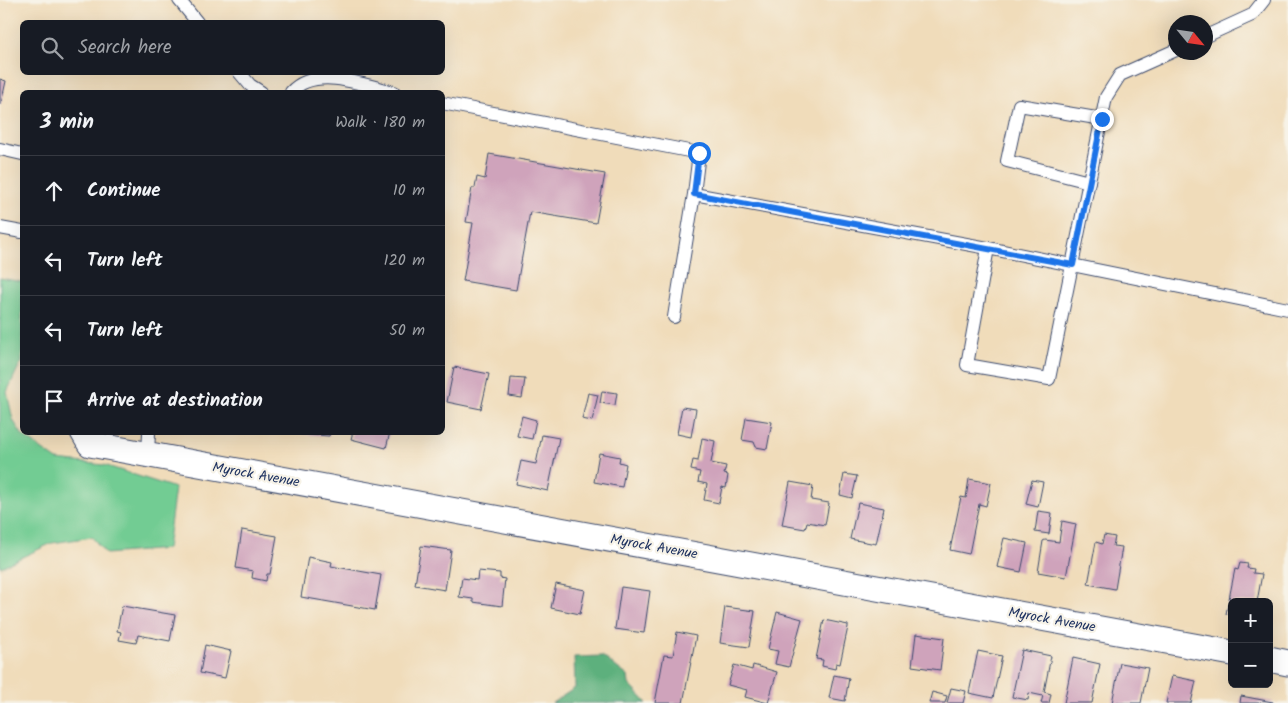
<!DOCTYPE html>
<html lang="en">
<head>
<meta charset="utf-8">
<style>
	:root { --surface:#171b24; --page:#20242c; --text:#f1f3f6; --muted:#9ea1a6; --line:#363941 }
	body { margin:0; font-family:Kalam,sans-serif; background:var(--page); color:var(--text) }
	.controls { position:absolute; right:15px; bottom:15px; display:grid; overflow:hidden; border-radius:8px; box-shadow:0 5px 20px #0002 }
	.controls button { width:45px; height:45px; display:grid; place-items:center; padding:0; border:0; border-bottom:1px solid var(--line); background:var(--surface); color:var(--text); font:25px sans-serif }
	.compass { position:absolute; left:1168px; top:15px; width:45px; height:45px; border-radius:50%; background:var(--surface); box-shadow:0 5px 20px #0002; rotate:119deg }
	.stop { position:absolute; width:15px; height:15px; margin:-11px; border:4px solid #1a73e8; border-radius:50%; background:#fff }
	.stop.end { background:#1a73e8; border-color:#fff; box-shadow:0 1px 5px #0008 }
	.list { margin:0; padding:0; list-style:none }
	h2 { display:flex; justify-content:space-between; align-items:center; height:65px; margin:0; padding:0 20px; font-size:21px }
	h2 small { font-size:16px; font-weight:400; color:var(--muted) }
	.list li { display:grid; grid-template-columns:32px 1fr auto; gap:15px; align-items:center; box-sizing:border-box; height:70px; padding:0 20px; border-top:1px solid var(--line) }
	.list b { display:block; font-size:19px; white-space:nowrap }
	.list em { font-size:16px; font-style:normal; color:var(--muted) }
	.icon { flex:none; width:28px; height:28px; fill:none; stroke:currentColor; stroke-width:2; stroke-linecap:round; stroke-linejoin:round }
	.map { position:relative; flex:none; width:1288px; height:703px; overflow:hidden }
	.search { position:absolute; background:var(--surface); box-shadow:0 5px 20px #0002; left:20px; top:20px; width:425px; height:55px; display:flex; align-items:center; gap:12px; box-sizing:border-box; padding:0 18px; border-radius:8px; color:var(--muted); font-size:19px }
	.panel { position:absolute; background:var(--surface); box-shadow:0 5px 20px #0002; left:20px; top:90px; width:425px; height:345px; border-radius:8px }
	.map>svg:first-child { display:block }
	.green { fill:#72cc93; stroke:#467e78 }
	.forest { fill:#5db07d; stroke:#3c706e }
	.building { fill:#cfa3bb }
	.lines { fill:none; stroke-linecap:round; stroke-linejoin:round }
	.service-casing { stroke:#3b496c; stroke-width:14 }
	.minor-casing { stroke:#3b496c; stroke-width:27 }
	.service { stroke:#fff; stroke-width:12 }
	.minor { stroke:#fff; stroke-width:25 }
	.route { stroke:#1a73e8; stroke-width:6 }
	.labels { text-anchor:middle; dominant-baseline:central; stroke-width:4.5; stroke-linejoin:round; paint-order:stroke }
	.street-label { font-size:14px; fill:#1b2f5e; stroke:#f7f3e8 }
</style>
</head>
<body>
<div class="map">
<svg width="1288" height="703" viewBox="0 0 1288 703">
	<rect width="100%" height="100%" fill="#f7f3e8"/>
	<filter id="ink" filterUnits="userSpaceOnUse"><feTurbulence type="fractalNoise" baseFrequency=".02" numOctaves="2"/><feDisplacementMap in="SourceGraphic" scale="10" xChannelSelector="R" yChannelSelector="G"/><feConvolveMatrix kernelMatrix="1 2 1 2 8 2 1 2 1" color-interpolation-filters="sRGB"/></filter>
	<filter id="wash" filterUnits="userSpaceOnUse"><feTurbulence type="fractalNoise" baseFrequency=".0096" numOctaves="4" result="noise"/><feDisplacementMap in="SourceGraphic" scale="20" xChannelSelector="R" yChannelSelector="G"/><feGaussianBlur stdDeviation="1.12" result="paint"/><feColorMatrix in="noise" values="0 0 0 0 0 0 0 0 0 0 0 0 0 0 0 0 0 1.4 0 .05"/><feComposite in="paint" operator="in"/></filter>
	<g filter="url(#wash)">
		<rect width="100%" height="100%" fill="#f0dcba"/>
		<!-- green -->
		<path class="green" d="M0,278L22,282V363L19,366L7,392L13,420L23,436L57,460L104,465L175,488L167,549L106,554L92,537L52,543L1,567L0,566Z"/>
		<!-- forest -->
		<path class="forest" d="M602,656L628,676L629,684L647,703H552L575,688L574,657Z"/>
		<g id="blocks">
			<!-- building -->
			<path class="building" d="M0,79L6,81L1,104H0Z
				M489,154L605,174L596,223L530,212L516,290L463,281L473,223L466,222L472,188H475L477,177L485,179Z
				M454,367L489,374L481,409L447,402Z
				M511,378L525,379L522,398L509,396Z
				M602,391L617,393L615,405L600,403Z
				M588,393L598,395L592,421L582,419Z
				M682,407L696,409L691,437L677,434Z
				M522,416L536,420L532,439L517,436Z
				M746,418L772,422L767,449L756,447L754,442L742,440Z
				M302,432H330L329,436L302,434Z
				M353,432H390L386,448L351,439Z
				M542,435L559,438L548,491L516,484L521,461L536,464Z
				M702,438L715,441L711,463L726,466L724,474L728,475L726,488L722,487L719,503L704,500L707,484L698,482L700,472L691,470L693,460L698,461Z
				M599,453L620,457L619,462L626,464L622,487L594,482Z
				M844,474L857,476L852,498L840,495Z
				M969,479L991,483L986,506L979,504L969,554L950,550L961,497L966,498Z
				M1032,480L1043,482L1038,507L1026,504Z
				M790,482L813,486L811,500L829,503L825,525L807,522L805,529L782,525Z
				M858,503L884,508L876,544L850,539Z
				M1038,511L1052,513L1049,534L1035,532Z
				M1062,521L1076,524L1066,577L1038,572L1043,541L1045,540L1059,542Z
				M242,530L277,536L270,574H267L266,581L252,578L253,571L236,568Z
				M1104,535L1115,537L1113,546L1122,547L1115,589L1088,584L1096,542L1102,544Z
				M1004,538L1027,543L1021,572L997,567Z
				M421,546L451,550L445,590L415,585Z
				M308,557L332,562L331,566L381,575L375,610L301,597Z
				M1240,563L1248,564L1247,568L1254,569L1253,573L1262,574L1257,602H1232V615L1226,614L1235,569L1238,570Z
				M478,571L500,573V578L505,579L502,606L473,602V599L459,597L462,578L477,580Z
				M556,584L585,590L580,614L551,608Z
				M621,587L650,591L644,633L615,629Z
				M122,606L175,615L170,641L138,635L136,643L119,640L121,632L117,631Z
				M725,607L755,611L749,647L720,643Z
				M777,612L802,619L789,667L775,664L778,651L768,649Z
				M824,620L848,625V627L840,664L836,663L835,669L822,666L823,660L816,659Z
				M677,632L696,636L683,703H655L664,655L673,656Z
				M916,634L944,638L940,670L912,666Z
				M205,645L231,651L225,678L200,673Z
				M1022,650L1051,656L1044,692L1051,694L1049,703H1041L1043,696L1029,693L1028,700L1012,697Z
				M978,651L1002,656L993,698L969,693Z
				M1073,658L1100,664L1092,703H1064Z
				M1120,663L1148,668L1141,703H1112Z
				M734,665L752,670L753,665L777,672L768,703L745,697L747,690L728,685Z
				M834,675L849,678L845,701L829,698Z
				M1172,676L1196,681L1191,703H1166Z
				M951,688L966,691L963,703H947Z
				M932,692L947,696L945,703H929Z
				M1241,696L1273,702V703H1240Z"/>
		</g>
	</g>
	<g filter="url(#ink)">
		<use href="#blocks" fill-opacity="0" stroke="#3b496c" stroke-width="1"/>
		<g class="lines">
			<!-- service casing -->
			<g class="service-casing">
				<path id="service" d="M179,0L197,22
					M1206,36L1252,15L1264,0
					M239,72L250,85L261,92
					M291,92C315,65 364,85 394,92
					M442,103L699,153L694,194
					M0,149L22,154
					M1089,182L1007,161L1019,105L1102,119
					M0,228L22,232
					M988,248L967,365L1049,379L1106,97L1120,75L1176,50
					M674,317L694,194L988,248L1288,309
					M148,455L149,432"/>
			</g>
			<!-- minor casing -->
			<g class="minor-casing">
				<path id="minor" d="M83,432L90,444L1232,653
					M1269,659L1288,663"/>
			</g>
			<!-- service -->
			<use href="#service" class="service"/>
			<!-- minor -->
			<use href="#minor" class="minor"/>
		</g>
	</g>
	<g class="lines" filter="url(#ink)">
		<!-- route -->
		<path class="route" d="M699,153L694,194L1073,265L1102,119"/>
	</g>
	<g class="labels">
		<!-- street labels -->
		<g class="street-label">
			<text transform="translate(256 475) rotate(10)">Myrock Avenue</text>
			<text transform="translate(654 547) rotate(10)">Myrock Avenue</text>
			<text transform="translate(1052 620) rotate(10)">Myrock Avenue</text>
		</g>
	</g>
</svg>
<div class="controls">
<button>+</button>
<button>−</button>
</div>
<svg class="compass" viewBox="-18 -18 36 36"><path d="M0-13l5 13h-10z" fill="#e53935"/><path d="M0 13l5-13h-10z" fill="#9ea1a6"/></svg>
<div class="stop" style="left:699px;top:153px"></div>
<div class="stop end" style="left:1102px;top:119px"></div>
<div class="search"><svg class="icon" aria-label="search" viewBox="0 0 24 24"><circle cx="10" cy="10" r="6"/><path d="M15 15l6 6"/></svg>Search here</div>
<section class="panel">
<h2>3 min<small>Walk · 180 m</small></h2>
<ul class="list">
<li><svg class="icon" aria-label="ahead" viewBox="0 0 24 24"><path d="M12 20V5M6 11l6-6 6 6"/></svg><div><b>Continue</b></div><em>10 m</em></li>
<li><svg class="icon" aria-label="left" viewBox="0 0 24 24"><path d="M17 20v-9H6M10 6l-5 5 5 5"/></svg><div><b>Turn left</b></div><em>120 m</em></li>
<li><svg class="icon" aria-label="left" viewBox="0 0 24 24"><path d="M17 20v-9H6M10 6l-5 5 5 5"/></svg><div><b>Turn left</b></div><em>50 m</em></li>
<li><svg class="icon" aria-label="arrive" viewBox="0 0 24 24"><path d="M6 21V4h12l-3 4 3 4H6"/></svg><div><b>Arrive at destination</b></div></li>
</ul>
</section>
</div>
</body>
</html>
